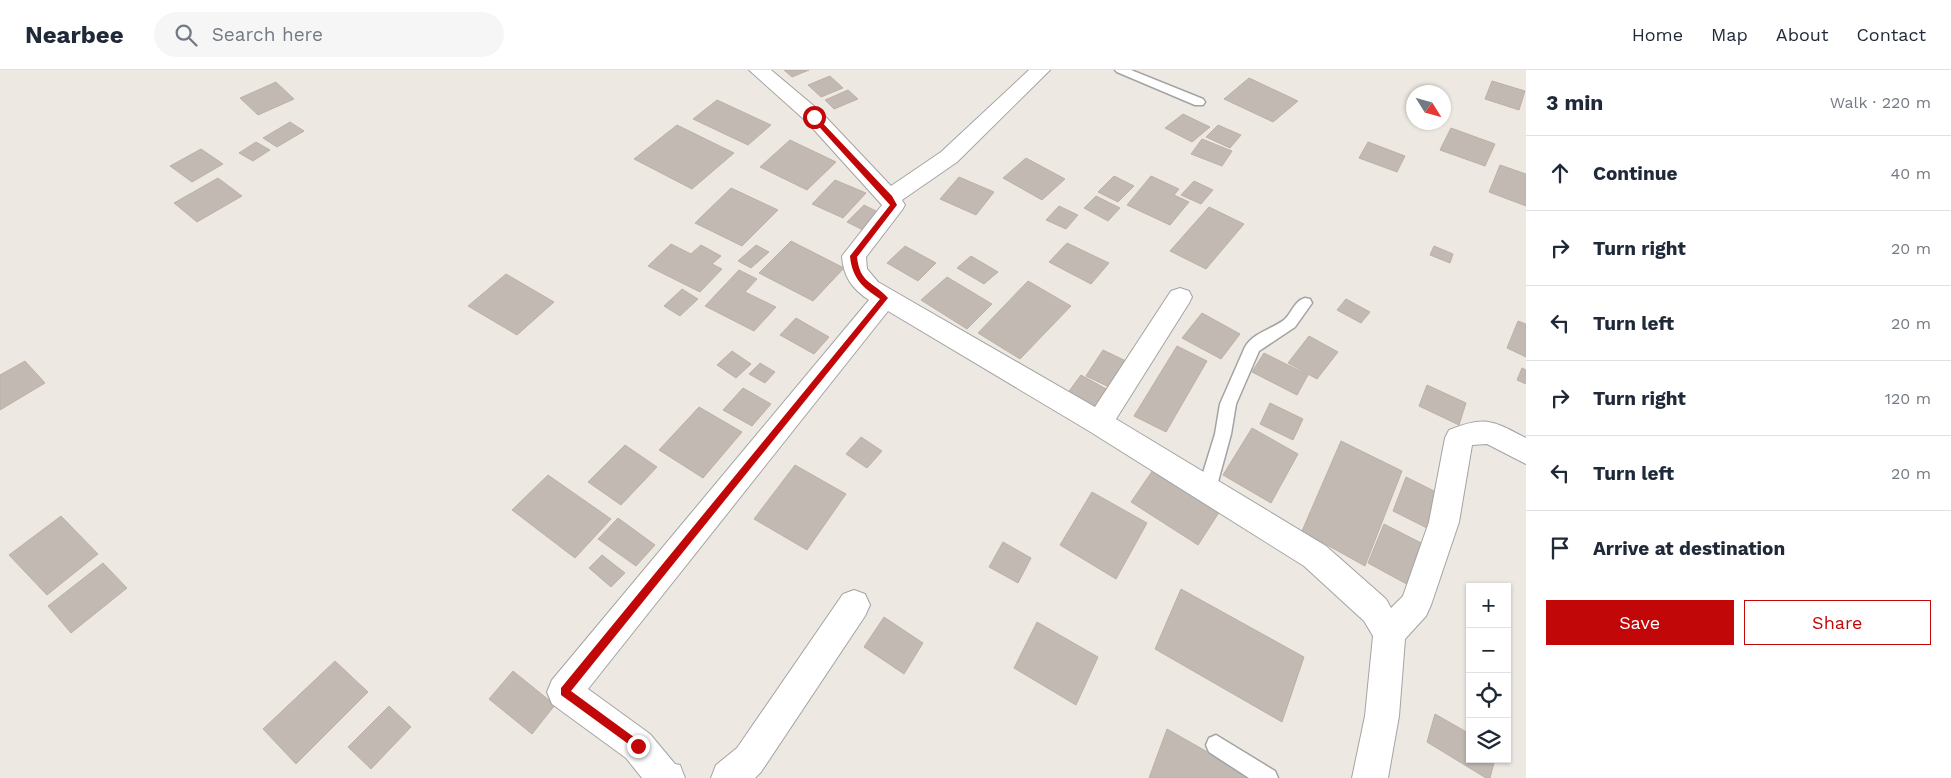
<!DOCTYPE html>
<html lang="en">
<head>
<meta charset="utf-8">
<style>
	:root { --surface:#fff; --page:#f6f6f7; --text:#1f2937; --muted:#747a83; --line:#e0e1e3; --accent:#c10707 }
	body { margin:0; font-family:"Work Sans",sans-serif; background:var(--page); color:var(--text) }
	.controls { position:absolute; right:15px; bottom:15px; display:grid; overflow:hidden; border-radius:0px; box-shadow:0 1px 4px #0004 }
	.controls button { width:45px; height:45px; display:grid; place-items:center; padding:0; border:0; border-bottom:1px solid var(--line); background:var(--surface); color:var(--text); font:25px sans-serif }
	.compass { position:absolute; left:1406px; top:15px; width:45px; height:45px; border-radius:50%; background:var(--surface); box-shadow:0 1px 4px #0004; rotate:127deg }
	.stop { position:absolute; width:15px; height:15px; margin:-11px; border:4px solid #c10707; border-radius:50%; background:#fff }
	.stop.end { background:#c10707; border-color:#fff; box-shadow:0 1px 5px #0008 }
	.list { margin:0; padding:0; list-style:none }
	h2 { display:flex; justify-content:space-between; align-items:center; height:65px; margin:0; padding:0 20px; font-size:21px }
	h2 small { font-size:16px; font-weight:400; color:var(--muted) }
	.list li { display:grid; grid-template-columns:32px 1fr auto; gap:15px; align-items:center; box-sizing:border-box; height:75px; padding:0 20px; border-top:1px solid var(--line) }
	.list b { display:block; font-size:19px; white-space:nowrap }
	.list em { font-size:16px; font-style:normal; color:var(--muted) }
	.actions { display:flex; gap:10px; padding:15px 20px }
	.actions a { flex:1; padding:11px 0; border:1px solid var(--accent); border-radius:0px; text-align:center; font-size:18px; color:var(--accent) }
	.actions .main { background:var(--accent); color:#fff }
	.icon { flex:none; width:28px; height:28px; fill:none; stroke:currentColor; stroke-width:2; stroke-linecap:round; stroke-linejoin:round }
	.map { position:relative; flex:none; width:1526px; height:708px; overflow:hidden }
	header { display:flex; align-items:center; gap:30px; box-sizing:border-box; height:70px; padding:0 25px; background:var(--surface); border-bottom:1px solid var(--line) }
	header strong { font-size:24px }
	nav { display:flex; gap:28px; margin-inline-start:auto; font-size:18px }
	.search { width:350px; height:45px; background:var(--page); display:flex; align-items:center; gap:12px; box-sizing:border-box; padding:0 18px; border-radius:28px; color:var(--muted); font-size:19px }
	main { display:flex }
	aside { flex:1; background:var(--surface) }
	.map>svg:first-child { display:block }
	.building { fill:#c1b9b2; stroke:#beb0a5 }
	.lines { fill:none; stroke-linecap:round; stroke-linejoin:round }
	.lane-casing { stroke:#a3a3a3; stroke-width:3 }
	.street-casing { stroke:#a3a3a3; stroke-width:2 }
	.lane { fill:#fff; fill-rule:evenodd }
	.street { fill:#fff; fill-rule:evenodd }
	.route { fill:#c10707 }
</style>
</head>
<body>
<header>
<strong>Nearbee</strong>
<div class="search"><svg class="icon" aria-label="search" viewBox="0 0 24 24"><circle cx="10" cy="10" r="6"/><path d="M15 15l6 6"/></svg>Search here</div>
<nav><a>Home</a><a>Map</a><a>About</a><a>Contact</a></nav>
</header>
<main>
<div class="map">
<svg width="1526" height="708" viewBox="0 0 1526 708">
	<rect width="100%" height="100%" fill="#ede9e2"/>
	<!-- building -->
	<path class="building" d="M784,0H809L792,7Z
		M830,6L843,18L821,27L808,15Z
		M1249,8L1298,31L1273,52L1224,29Z
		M1492,11L1525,21L1519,40L1485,29Z
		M276,12L294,29L258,45L240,28Z
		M848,20L858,29L834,39L825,30Z
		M717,30L771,55L748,75L693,49Z
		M1183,44L1210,57L1192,72L1165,58Z
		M290,52L304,61L277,77L263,68Z
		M677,55L734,83L692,119L634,89Z
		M1218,55L1241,65L1230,78L1206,67Z
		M1451,58L1495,74L1485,96L1440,80Z
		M1202,69L1232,81L1222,96L1191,84Z
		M790,70L836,92L807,120L760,97Z
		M256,72L270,80L253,91L239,83Z
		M1368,72L1405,86L1397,102L1359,88Z
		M201,79L223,94L192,112L170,96Z
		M1026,88L1065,109L1042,130L1003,108Z
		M1500,95L1526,104V136L1489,122Z
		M1114,106L1134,116L1118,132L1098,122Z
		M1151,106L1179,119L1174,125L1189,132L1170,155L1127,135Z
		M959,107L994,122L976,145L940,129Z
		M218,108L242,126L197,152L174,133Z
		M835,110L866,123L843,148L812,134Z
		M1194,111L1213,120L1201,134L1181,125Z
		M731,118L778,140L742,176L695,153Z
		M1096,126L1120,138L1108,151L1084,138Z
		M864,135L882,144L865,161L847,152Z
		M1059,136L1078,145L1066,159L1046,150Z
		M1209,137L1244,154L1206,199L1170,181Z
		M791,171L844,198L813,231L759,203Z
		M1067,173L1109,193L1091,214L1049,192Z
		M671,174L691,184L701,175L721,186L712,194L722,199L700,222L648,196Z
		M756,175L769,182L751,198L738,191Z
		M905,176L936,193L918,211L887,193Z
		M1434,176L1453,184L1450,193L1430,185Z
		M971,186L998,202L984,214L957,198Z
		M739,200L757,209L745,222L776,237L754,261L705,236Z
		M506,204L554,232L517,265L468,236Z
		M947,207L992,234L967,259L921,230Z
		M1028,211L1071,236L1020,289L978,263Z
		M682,219L698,229L680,246L664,236Z
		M1346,229L1370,242L1361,253L1337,240Z
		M1202,243L1240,264L1221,289L1182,268Z
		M796,248L829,267L814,284L780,265Z
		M1518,251L1526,254V287L1507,278Z
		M1309,266L1338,282L1317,309L1288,293Z
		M1177,276L1207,291L1166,362L1134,346Z
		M1103,280L1128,292L1111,318L1086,306Z
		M732,281L751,294L736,308L717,295Z
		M1264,283L1308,305L1297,325L1252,302Z
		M25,291L45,313L0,340V305Z
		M760,293L775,302L765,313L749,304Z
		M1522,298L1526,300V314L1517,310Z
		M1081,305L1110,321L1096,340L1067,324Z
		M1427,315L1466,333L1459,355L1419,336Z
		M743,318L771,334L752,356L723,340Z
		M1270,333L1303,349L1293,370L1260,354Z
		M699,337L742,362L703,408L659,380Z
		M1252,358L1298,384L1271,433L1223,405Z
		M861,367L882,381L867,398L846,384Z
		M1341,371L1402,401L1365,496L1302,461Z
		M625,375L657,397L621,435L588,412Z
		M795,395L846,424L807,480L754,449Z
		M1153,400L1220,441L1198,475L1131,432Z
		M548,405L611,449L575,488L512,440Z
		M1406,407L1444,426L1431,460L1393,441Z
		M1092,422L1147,453L1116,509L1060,475Z
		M61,446L98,484L47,525L9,485Z
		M618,448L655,475L636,496L598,469Z
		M1384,454L1429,477L1414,518L1368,493Z
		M1003,472L1031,488L1018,513L989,497Z
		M602,485L625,503L611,517L589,498Z
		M103,493L127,518L71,563L48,536Z
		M1181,519L1304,587L1282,652L1155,579Z
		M884,547L923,573L904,604L864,577Z
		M1037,552L1098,587L1076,635L1014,598Z
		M335,591L368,622L296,694L263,659Z
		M513,601L555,635L532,664L489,629Z
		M389,636L411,657L371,699L348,677Z
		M1435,644L1470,664V689H1495L1490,708H1486L1427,672Z
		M1167,659L1250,706L1249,708H1149Z"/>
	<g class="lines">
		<!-- lane casing -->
		<g class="lane-casing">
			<path id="lane" d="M1115,0H1131L1203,29L1205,32L1203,35H1195L1117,2Z
				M1305,228L1310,229L1312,233L1295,257L1259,281L1236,334L1231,364L1216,419L1213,424L1207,426L1201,424L1198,419L1215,364L1220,334L1245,277C1253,263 1272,259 1284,250C1292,243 1294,231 1305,228Z
				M1216,665L1275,701L1278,708H1249L1209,682L1206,675L1209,668Z"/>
		</g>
		<!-- street casing -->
		<g class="street-casing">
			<path id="street" d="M749,0H771L821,42L891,116L941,82L1029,0H1050L957,92L902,130L905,135L902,140L866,187L867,199L878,212L1095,337L1171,221L1180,218L1189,221L1192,227L1189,233L1116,349L1326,476L1386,529L1391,538L1403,526L1429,452L1445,368L1449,360C1486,345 1493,351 1526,368V394L1487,374L1472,375L1459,452L1431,535L1426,546L1405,569L1399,646L1388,708H1352L1365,646L1373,566L1364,551L1304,496L1089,361L888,241L588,619L650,664L675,694L680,695L685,708H642L626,688L552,634L547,622L552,610L869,230C852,219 843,206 842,186L882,135L807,52Z
				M854,520L865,524L870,535L865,546L761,702L755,708H711L716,695L737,678L843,524Z"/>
		</g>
		<!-- lane -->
		<use href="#lane" class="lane"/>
		<!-- street -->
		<use href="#street" class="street"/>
	</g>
	<!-- route -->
	<path class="route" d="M812,46H816L892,126L897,135L857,187C860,214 873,211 888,228L571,621L642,673L643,676L642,680L638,681L561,625V618L880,229C862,217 852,208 850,186L890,135L812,49Z"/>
</svg>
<div class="controls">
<button>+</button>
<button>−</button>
<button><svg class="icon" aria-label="locate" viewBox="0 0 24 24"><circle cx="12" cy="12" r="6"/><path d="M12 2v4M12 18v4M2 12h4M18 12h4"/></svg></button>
<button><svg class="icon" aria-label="layers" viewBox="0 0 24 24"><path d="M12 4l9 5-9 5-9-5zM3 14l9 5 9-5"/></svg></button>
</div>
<svg class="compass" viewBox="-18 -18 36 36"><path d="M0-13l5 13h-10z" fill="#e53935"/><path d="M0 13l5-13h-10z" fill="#747a83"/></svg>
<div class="stop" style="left:814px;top:47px"></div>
<div class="stop end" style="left:638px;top:676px"></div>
</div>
<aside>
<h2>3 min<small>Walk · 220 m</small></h2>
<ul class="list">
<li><svg class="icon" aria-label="ahead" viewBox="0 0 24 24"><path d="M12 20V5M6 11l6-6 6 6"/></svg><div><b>Continue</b></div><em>40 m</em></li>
<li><svg class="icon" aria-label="right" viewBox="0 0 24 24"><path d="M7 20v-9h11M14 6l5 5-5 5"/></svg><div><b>Turn right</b></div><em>20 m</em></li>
<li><svg class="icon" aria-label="left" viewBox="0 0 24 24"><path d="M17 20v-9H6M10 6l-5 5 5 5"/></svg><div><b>Turn left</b></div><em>20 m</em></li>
<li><svg class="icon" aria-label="right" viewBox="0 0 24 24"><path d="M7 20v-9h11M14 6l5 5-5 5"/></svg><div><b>Turn right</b></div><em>120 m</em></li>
<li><svg class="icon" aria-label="left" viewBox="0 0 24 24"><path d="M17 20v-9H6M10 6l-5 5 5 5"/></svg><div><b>Turn left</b></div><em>20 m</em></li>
<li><svg class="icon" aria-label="arrive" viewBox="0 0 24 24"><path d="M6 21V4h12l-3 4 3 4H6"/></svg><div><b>Arrive at destination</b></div></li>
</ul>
<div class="actions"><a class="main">Save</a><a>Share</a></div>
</aside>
</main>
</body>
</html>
